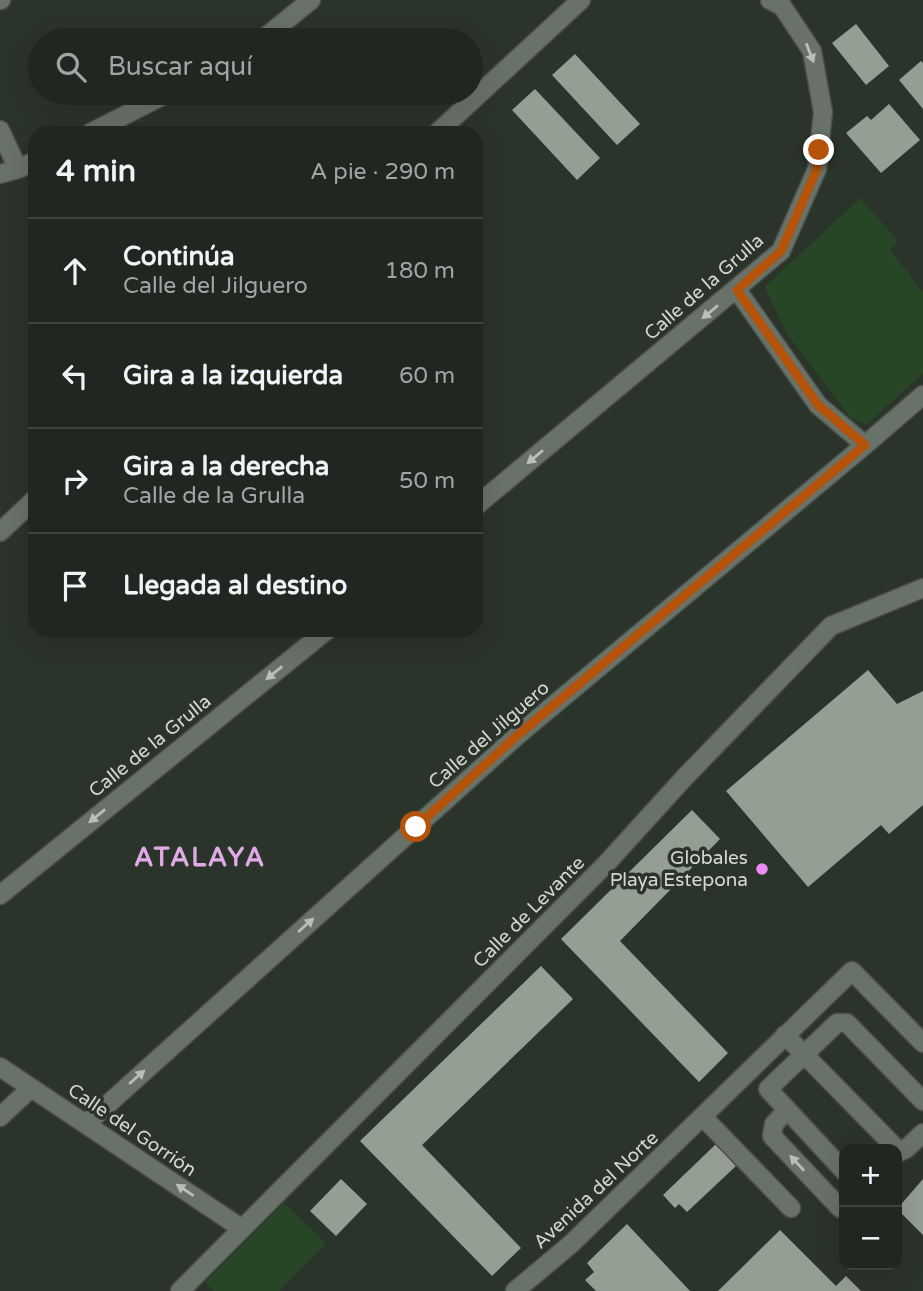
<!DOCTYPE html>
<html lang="es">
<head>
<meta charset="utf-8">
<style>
	:root { --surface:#202720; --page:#282f29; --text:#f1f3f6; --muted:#a2a5a5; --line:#3d443e }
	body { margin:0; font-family:"Varela Round",sans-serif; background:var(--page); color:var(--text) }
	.controls { position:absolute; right:21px; bottom:21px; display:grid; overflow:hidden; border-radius:14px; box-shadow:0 7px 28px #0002 }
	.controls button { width:63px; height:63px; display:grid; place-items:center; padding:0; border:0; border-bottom:2px solid var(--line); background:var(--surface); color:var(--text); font:35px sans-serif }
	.stop { position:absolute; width:21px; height:21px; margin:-16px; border:5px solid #b45309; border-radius:50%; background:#fff }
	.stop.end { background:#b45309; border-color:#fff; box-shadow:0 2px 7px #0008 }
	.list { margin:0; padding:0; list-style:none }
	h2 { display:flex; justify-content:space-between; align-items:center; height:91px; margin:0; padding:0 28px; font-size:30px }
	h2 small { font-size:23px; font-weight:400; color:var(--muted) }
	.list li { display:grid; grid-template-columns:46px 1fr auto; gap:21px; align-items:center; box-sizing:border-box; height:105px; padding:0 28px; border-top:2px solid var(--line) }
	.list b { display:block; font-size:26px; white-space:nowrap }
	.list p { margin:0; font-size:23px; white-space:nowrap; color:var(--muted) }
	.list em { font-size:23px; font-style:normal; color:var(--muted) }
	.icon { flex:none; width:38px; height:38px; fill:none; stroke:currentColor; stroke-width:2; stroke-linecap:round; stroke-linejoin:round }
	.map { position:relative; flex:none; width:923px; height:1291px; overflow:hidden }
	.search { position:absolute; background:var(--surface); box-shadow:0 7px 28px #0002; left:28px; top:28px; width:455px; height:77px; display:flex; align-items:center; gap:18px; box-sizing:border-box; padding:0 24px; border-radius:38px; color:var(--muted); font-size:26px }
	.panel { position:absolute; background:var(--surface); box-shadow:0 7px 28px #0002; left:28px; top:126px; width:455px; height:511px; border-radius:21px }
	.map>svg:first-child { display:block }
	.green { fill:#274625 }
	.building { fill:#949e93 }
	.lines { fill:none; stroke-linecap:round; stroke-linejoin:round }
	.minor-casing { stroke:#495048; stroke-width:21 }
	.minor { stroke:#697268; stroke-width:18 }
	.oneway { fill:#b8beb8 }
	.route { stroke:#b45309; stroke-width:9 }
	.poi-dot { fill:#ed8cf9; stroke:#2b342b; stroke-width:2.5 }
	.labels { text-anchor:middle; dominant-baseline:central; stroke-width:7; stroke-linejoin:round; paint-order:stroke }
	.street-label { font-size:19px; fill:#d3d8d2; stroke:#2b342b }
	.poi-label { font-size:19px; fill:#d3d8d2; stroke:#2b342b; text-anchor:end }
	.district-label { font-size:26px; font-weight:bold; letter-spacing:2px; fill:#dfaae5; stroke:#2b342b }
</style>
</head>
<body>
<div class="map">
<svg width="923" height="1291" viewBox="0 0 923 1291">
	<rect width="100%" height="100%" fill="#2b342b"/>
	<!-- green -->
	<path class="green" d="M860,198L898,241L890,250L923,292V373L867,424L851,418L787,334L765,287Z
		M284,1203L326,1243L279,1291H214L205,1282Z"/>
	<!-- building -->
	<path class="building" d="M856,24L889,66L866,85L832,43Z
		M575,54L640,124L617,145L552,75Z
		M921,61L923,63V109L899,80Z
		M535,89L600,158L577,180L512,110Z
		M889,104L920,140L881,173L846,133L867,116L871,120Z
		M868,670L897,704L923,691V805L889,834L881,825L808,887L726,791Z
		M692,810L720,839L620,941L728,1053L699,1082L561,939Z
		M541,966L573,999L422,1145L521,1248L492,1276L360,1141Z
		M716,1144L736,1166L687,1212L679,1204L675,1208L663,1195Z
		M341,1179L367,1204L336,1236L310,1211Z
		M923,1179V1235L897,1209Z
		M627,1224L690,1291H596L585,1280L594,1272L587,1263Z
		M780,1230L836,1286L846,1276L861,1291H718Z"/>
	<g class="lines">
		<!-- minor casing -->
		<g class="minor-casing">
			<path id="minor" d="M0,0H1
				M262,40L311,0
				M0,130L18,169L0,174
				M90,133L168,93
				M437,133L581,0
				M18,169L35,161
				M737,290L818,405L865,445L923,395
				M476,506L781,251L817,169L823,112L812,51L782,6L770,0
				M0,532L35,499
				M0,895L327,630
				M785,1035L897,1149
				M0,1067L241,1228
				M787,1110L774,1124L772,1136L840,1208L844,1204
				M0,1117L31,1088
				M703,1117L791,1208
				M87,1123L519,734L865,445
				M897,1153L906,1149L923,1133
				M844,1171L768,1089L837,1023H847L923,1101
				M180,1291L605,865L685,777L831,626L923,588
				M515,1291L571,1244L852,971L923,1043"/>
		</g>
		<!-- minor -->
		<use href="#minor" class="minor"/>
	</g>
	<!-- one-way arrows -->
	<defs><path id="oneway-solid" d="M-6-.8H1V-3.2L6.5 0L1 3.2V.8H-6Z" transform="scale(1.75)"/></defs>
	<g class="oneway">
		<use href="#oneway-solid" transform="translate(810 53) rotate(69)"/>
		<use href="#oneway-solid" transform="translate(710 312) rotate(140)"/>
		<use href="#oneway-solid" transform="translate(535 457) rotate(140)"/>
		<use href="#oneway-solid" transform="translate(274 673) rotate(141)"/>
		<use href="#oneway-solid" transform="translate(97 816) rotate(141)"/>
		<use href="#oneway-solid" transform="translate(306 925) rotate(-42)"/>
		<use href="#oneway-solid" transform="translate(137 1077) rotate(-42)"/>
		<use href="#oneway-solid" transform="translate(797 1163) rotate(-133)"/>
		<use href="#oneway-solid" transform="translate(185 1190) rotate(-146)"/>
	</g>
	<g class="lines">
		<!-- route -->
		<path class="route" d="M416,827L519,734L865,445L818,405L737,290L781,251L817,169L819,150"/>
	</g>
	<!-- markers -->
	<circle class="poi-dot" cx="762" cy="869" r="7"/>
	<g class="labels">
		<!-- street labels -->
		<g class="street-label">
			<text transform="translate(704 287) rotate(-41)">Calle de la Grulla</text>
			<text transform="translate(489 735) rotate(-41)">Calle del Jilguero</text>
			<text transform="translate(150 746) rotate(-39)">Calle de la Grulla</text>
			<text transform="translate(529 912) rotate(-45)">Calle de Levante</text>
			<text transform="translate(132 1130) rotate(34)">Calle del Gorrión</text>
			<text transform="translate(596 1190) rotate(-43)">Avenida del Norte</text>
		</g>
		<!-- poi labels -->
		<g class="poi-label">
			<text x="748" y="858">Globales<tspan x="748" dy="22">Playa Estepona</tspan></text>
		</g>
		<!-- district labels -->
		<g class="district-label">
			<text x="200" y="857">ATALAYA</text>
		</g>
	</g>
</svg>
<div class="controls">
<button>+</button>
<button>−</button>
</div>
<div class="stop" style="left:416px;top:827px"></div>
<div class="stop end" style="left:819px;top:150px"></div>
<div class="search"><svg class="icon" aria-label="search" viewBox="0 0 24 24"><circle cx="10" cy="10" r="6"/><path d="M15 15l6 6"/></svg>Buscar aquí</div>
<section class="panel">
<h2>4 min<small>A pie · 290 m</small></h2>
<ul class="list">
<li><svg class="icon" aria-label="ahead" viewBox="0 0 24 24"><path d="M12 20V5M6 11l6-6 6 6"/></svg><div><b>Continúa</b><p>Calle del Jilguero</p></div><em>180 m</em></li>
<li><svg class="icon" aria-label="left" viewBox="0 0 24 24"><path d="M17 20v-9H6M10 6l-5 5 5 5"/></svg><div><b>Gira a la izquierda</b></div><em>60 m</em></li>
<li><svg class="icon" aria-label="right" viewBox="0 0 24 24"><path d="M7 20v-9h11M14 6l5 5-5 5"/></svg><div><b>Gira a la derecha</b><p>Calle de la Grulla</p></div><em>50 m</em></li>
<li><svg class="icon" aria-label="arrive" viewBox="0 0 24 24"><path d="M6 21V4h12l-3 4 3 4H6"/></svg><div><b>Llegada al destino</b></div></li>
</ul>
</section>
</div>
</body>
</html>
